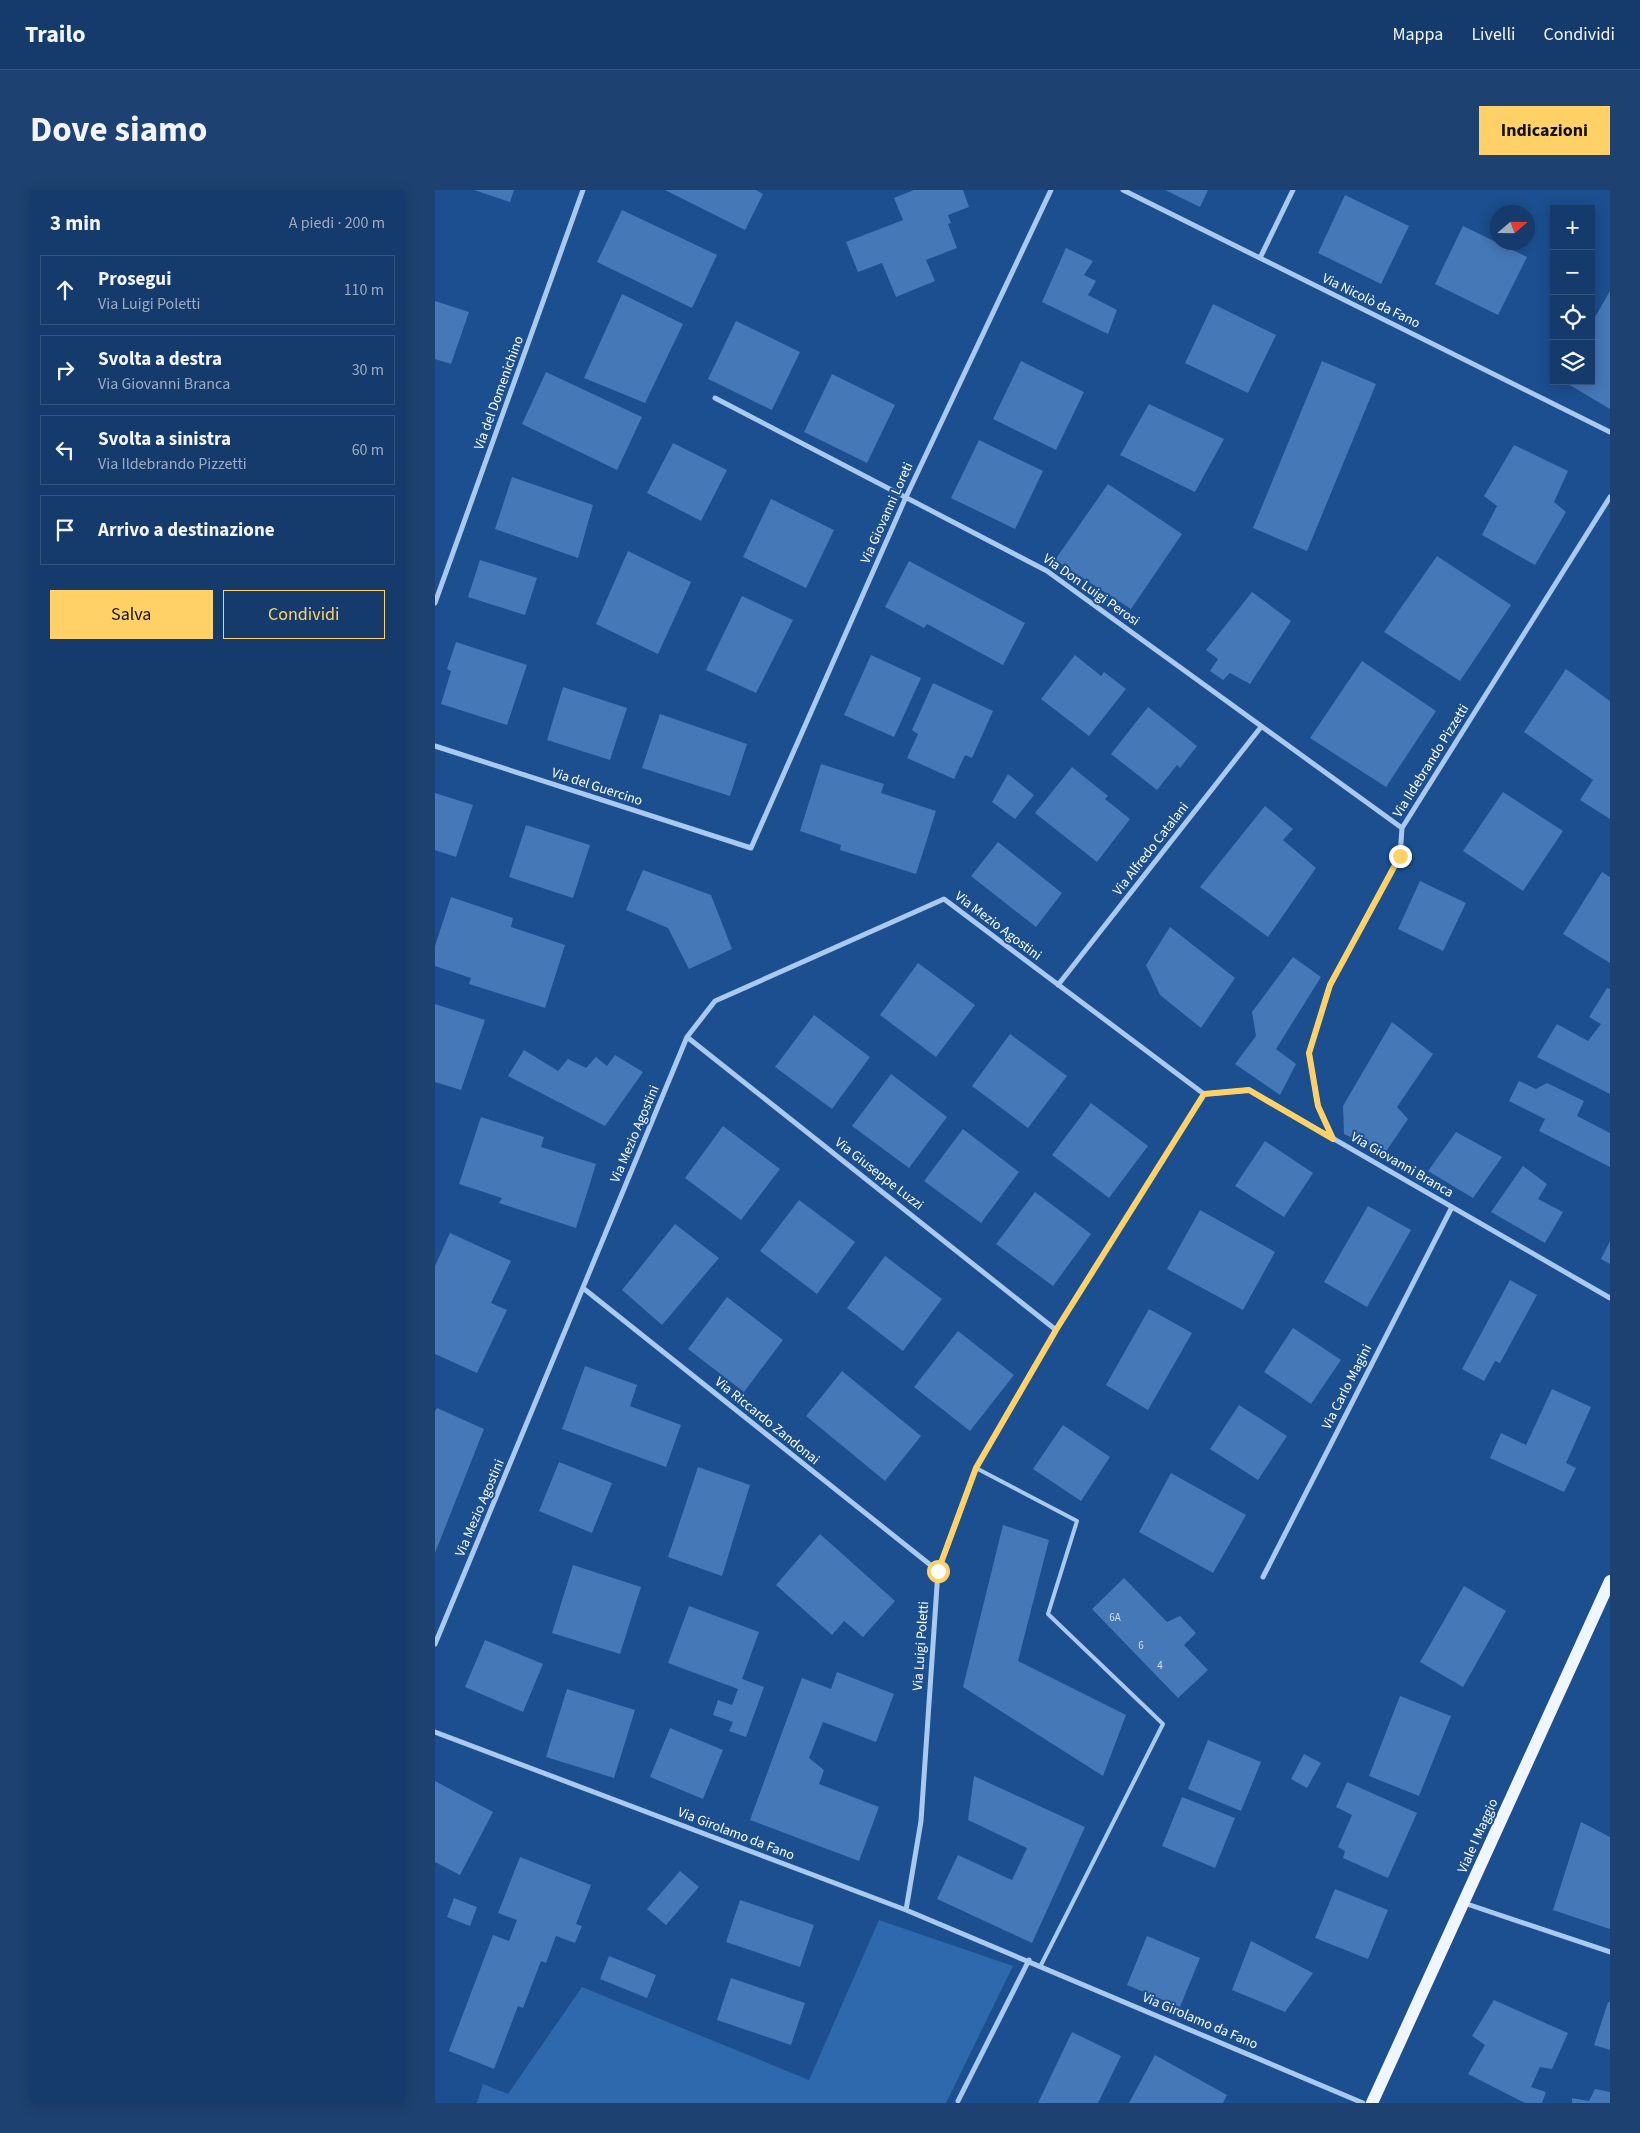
<!DOCTYPE html>
<html lang="it">
<head>
<meta charset="utf-8">
<style>
	:root { --surface:#143b6b; --page:#1d4271; --text:#f1f3f6; --muted:#9dadc1; --line:#33557e; --accent:#ffd166 }
	body { margin:0; font-family:"Source Sans 3",sans-serif; background:var(--page); color:var(--text) }
	.controls { position:absolute; right:15px; top:15px; display:grid; overflow:hidden; border-radius:0px; box-shadow:0 2px 12px #0003 }
	.controls button { width:45px; height:45px; display:grid; place-items:center; padding:0; border:0; border-bottom:1px solid var(--line); background:var(--surface); color:var(--text); font:25px sans-serif }
	.compass { position:absolute; left:1055px; top:15px; width:45px; height:45px; border-radius:50%; background:var(--surface); box-shadow:0 2px 12px #0003; rotate:70deg }
	.stop { position:absolute; width:15px; height:15px; margin:-11px; border:4px solid #ffd166; border-radius:50%; background:#fff }
	.stop.end { background:#ffd166; border-color:#fff; box-shadow:0 1px 5px #0008 }
	.list { margin:0; padding:0; list-style:none }
	h2 { display:flex; justify-content:space-between; align-items:center; height:65px; margin:0; padding:0 20px; font-size:21px }
	h2 small { font-size:16px; font-weight:400; color:var(--muted) }
	.list li { display:grid; grid-template-columns:32px 1fr auto; gap:15px; align-items:center; box-sizing:border-box; height:70px; margin:0 10px 10px; padding:0 10px; border:1px solid var(--line); border-radius:0px }
	.list b { display:block; font-size:19px; white-space:nowrap }
	.list p { margin:0; font-size:16px; white-space:nowrap; color:var(--muted) }
	.list em { font-size:16px; font-style:normal; color:var(--muted) }
	.actions { display:flex; gap:10px; padding:15px 20px }
	.actions a { flex:1; padding:11px 0; border:1px solid var(--accent); border-radius:0px; text-align:center; font-size:18px; color:var(--accent) }
	.actions .main { background:var(--accent); color:#111 }
	.icon { flex:none; width:28px; height:28px; fill:none; stroke:currentColor; stroke-width:2; stroke-linecap:round; stroke-linejoin:round }
	.map { position:relative; flex:none; width:1175px; height:1913px; overflow:hidden; border-radius:0px }
	header { display:flex; align-items:center; gap:30px; box-sizing:border-box; height:70px; padding:0 25px; background:var(--surface); border-bottom:1px solid var(--line) }
	header strong { font-size:24px }
	nav { display:flex; gap:28px; margin-inline-start:auto; font-size:18px }
	.intro { display:flex; align-items:center; justify-content:space-between; box-sizing:border-box; height:120px; padding:0 30px }
	h1 { margin:0; font-size:35px }
	.button { padding:12px 22px; border-radius:0px; background:var(--accent); color:#111; font-size:18px; font-weight:700 }
	main { display:flex; gap:30px; padding:0 30px }
	aside { flex:1; background:var(--surface); border-radius:0px; box-shadow:0 2px 12px #0003 }
	.map>svg:first-child { display:block }
	.green { fill:#2e69ad }
	.building { fill:#4478b7 }
	.lines { fill:none; stroke-linecap:round; stroke-linejoin:round }
	.service { stroke:#a9c9ee; stroke-width:4 }
	.minor { stroke:#a9c9ee; stroke-width:5 }
	.primary { stroke:#f0f6ff; stroke-width:12 }
	.route { stroke:#ffd166; stroke-width:6 }
	.labels { text-anchor:middle; dominant-baseline:central; stroke-width:4; stroke-linejoin:round; paint-order:stroke }
	.number-label { font-size:11px; fill:#d0dded }
	.street-label { font-size:14px; fill:#fff; stroke:#1b4f8f }
</style>
</head>
<body>
<header>
<strong>Trailo</strong>
<nav><a>Mappa</a><a>Livelli</a><a>Condividi</a></nav>
</header>
<div class="intro"><h1>Dove siamo</h1><a class="button">Indicazioni</a></div>
<main>
<aside>
<h2>3 min<small>A piedi · 200 m</small></h2>
<ul class="list">
<li><svg class="icon" aria-label="ahead" viewBox="0 0 24 24"><path d="M12 20V5M6 11l6-6 6 6"/></svg><div><b>Prosegui</b><p>Via Luigi Poletti</p></div><em>110 m</em></li>
<li><svg class="icon" aria-label="right" viewBox="0 0 24 24"><path d="M7 20v-9h11M14 6l5 5-5 5"/></svg><div><b>Svolta a destra</b><p>Via Giovanni Branca</p></div><em>30 m</em></li>
<li><svg class="icon" aria-label="left" viewBox="0 0 24 24"><path d="M17 20v-9H6M10 6l-5 5 5 5"/></svg><div><b>Svolta a sinistra</b><p>Via Ildebrando Pizzetti</p></div><em>60 m</em></li>
<li><svg class="icon" aria-label="arrive" viewBox="0 0 24 24"><path d="M6 21V4h12l-3 4 3 4H6"/></svg><div><b>Arrivo a destinazione</b></div></li>
</ul>
<div class="actions"><a class="main">Salva</a><a>Condividi</a></div>
</aside>
<div class="map">
<svg width="1175" height="1913" viewBox="0 0 1175 1913">
	<rect width="100%" height="100%" fill="#1b4f8f"/>
	<!-- green -->
	<path class="green" d="M444,1730L578,1776L511,1913H42L48,1894L73,1904L147,1797L374,1890Z"/>
	<!-- building -->
	<path class="building" d="M39,0H79L75,12Z
		M230,0H321L328,4L310,40Z
		M479,0H528L534,17L513,25L516,33L513,34L522,58L491,70L500,91L461,107L447,73L423,82L411,52L468,30L459,8Z
		M730,0H773L765,17Z
		M910,5L974,36L946,94L883,63Z
		M187,20L282,65L257,118L162,72Z
		M1028,36L1092,67L1063,125L1000,94Z
		M631,58L658,71L649,85L661,91L653,105L682,120L673,144L607,112Z
		M1175,101V219L1128,191H1156V134Z
		M187,104L248,134L210,213L149,188Z
		M0,111L34,122L16,174L0,169Z
		M778,114L841,145L813,203L750,173Z
		M301,131L365,162L337,220L273,189Z
		M586,171L649,202L621,260L558,229Z
		M887,171L941,194L872,361L818,338Z
		M111,182L207,227L182,280L87,234Z
		M397,184L460,215L432,273L369,242Z
		M714,214L789,249L760,302L685,265Z
		M544,250L608,281L580,339L516,308Z
		M238,253L292,280L266,331L212,303Z
		M1079,255L1133,281L1119,312L1131,322L1100,375L1047,345L1062,316L1049,306Z
		M77,287L158,315L143,368L60,339Z
		M673,294L747,344L696,419L620,370Z
		M336,309L399,340L371,398L308,367Z
		M193,361L256,392L223,464L161,434Z
		M1002,366L1076,415L1025,491L949,442Z
		M45,370L102,388L90,425L33,407Z
		M474,371L590,433L568,475L492,434L489,438L450,417Z
		M817,402L856,431L815,494L795,483L788,490L775,481L783,469L771,460Z
		M307,406L358,430L321,503L271,480Z
		M21,452L92,475L72,535L6,514L16,481L12,479Z
		M436,465L486,488L459,547L409,525Z
		M640,465L666,486L669,482L691,499L654,546L606,509Z
		M927,471L1001,521L951,597L875,548Z
		M1131,479L1175,511V629L1145,610L1158,590L1089,542Z
		M498,493L558,521L537,568L530,565L519,589L472,568L483,544L477,540Z
		M128,497L192,518L175,570L112,550Z
		M713,517L762,556L745,578L742,575L722,600L676,564Z
		M225,524L312,554L295,606L207,578Z
		M386,574L449,594L446,603L501,621L481,684L405,660L406,655L365,641Z
		M637,577L673,606L670,609L695,629L662,672L600,623Z
		M573,584L599,605L580,629L557,612Z
		M1068,602L1128,641L1088,701L1028,661Z
		M0,603L38,615L21,667L0,660Z
		M830,616L858,639L848,650L881,678L833,747L765,697Z
		M91,635L155,655L138,708L74,687Z
		M563,652L627,703L601,737L536,686Z
		M208,680L276,705L297,759L254,779L233,738L191,720Z
		M1167,682L1175,687V773L1128,744Z
		M985,691L1031,713L1008,761L963,739Z
		M16,707L78,728L76,737L130,755L110,818L34,794L36,788L0,776V756Z
		M735,737L800,788L766,838L725,805L711,775Z
		M858,767L886,787L841,859L861,874L845,905L800,874L821,846L817,822Z
		M483,773L540,815L501,867L445,825Z
		M1172,798L1175,799V904L1102,867L1122,834L1153,851L1166,834L1154,827Z
		M0,814L50,830L26,900L0,892Z
		M379,825L435,867L397,919L340,877Z
		M957,832L998,864L962,917L973,929L950,963L909,944L908,916Z
		M575,844L632,886L593,938L537,896Z
		M89,860L123,881L133,869L151,878L161,867L172,876L180,865L208,882L170,936L73,886Z
		M456,884L512,927L474,978L417,936Z
		M1084,891L1101,899L1112,893L1149,911L1142,926L1175,943V977L1104,941L1110,929L1074,911Z
		M656,913L713,956L674,1008L617,965Z
		M46,927L109,947L106,957L161,974L141,1038L64,1013L67,1008L24,994Z
		M288,936L345,979L306,1030L250,988Z
		M528,939L584,982L546,1033L489,991Z
		M1021,942L1067,967L1038,1008L993,981Z
		M830,951L878,983L849,1027L800,996Z
		M1088,976L1112,994L1103,1009L1128,1022L1110,1053L1056,1022Z
		M600,1002L656,1044L618,1096L561,1054Z
		M364,1010L420,1052L382,1104L325,1061Z
		M933,1016L976,1040L932,1117L889,1092Z
		M765,1020L840,1062L808,1120L732,1079Z
		M240,1034L284,1068L227,1135L187,1100Z
		M15,1043L76,1071L56,1113L72,1120L42,1183L0,1164V1076Z
		M1175,1051V1074L1166,1069Z
		M450,1066L507,1109L468,1161L412,1118Z
		M1075,1090L1102,1105L1065,1173L1060,1171L1049,1191L1027,1179Z
		M292,1107L348,1150L309,1202L253,1159Z
		M714,1119L757,1143L713,1220L671,1195Z
		M858,1138L906,1170L876,1214L829,1182Z
		M523,1141L579,1185L535,1241L479,1197Z
		M150,1176L202,1195L195,1216L246,1235L231,1277L127,1239Z
		M407,1181L486,1246L450,1291L371,1226Z
		M1117,1199L1156,1217L1131,1273L1141,1278L1129,1302L1055,1268L1066,1243L1091,1255Z
		M804,1215L852,1246L823,1290L775,1259Z
		M2,1218L49,1239L0,1363V1221Z
		M628,1235L675,1267L646,1311L598,1279Z
		M124,1272L177,1293L157,1343L104,1321Z
		M263,1277L315,1295L287,1386L233,1367Z
		M736,1283L811,1325L778,1383L704,1342Z
		M568,1335L614,1350L583,1471L691,1525L668,1586L528,1497Z
		M385,1344L460,1411L428,1447L409,1431L397,1445L341,1395Z
		M138,1375L206,1397L185,1464L117,1443Z
		M689,1388L732,1432L745,1426L761,1443L749,1455L773,1480L743,1508L657,1419Z
		M1029,1396L1071,1421L1028,1497L985,1472Z
		M254,1416L324,1442L307,1489L329,1497L311,1547L294,1541L298,1532L278,1525L283,1510L297,1515L303,1499L233,1473Z
		M50,1450L108,1474L88,1522L30,1497Z
		M402,1482L459,1504L441,1552L388,1532L374,1568L389,1580L384,1594L444,1617L424,1671L315,1630L367,1488L396,1499Z
		M132,1499L200,1520L179,1588L111,1567Z
		M965,1506L1016,1526L984,1606L934,1586Z
		M235,1538L288,1560L268,1609L215,1587Z
		M773,1550L826,1572L806,1621L753,1599Z
		M869,1564L886,1573L872,1598L856,1589Z
		M539,1586L650,1637L597,1753L502,1709L523,1665L577,1690L592,1658L533,1630Z
		M0,1591L58,1622L25,1685L0,1672Z
		M912,1592L982,1623L953,1688L908,1668L910,1661L903,1657L917,1625L901,1617Z
		M747,1607L800,1628L780,1678L727,1656Z
		M1146,1632L1175,1647V1739L1118,1720Z
		M85,1667L156,1695L141,1734L147,1736L140,1753L121,1746L111,1773L106,1771L88,1818L83,1816L59,1879L14,1861L58,1745L74,1751L82,1730L63,1723Z
		M245,1681L264,1697L231,1735L212,1719Z
		M900,1699L953,1720L933,1769L880,1748Z
		M19,1708L42,1717L35,1736L12,1727Z
		M305,1710L379,1735L365,1777L291,1752Z
		M712,1746L765,1768L745,1817L692,1795Z
		M816,1751L878,1783L850,1822L797,1800Z
		M174,1766L221,1785L212,1808L165,1789Z
		M296,1788L370,1813L356,1855L282,1830Z
		M1059,1810L1133,1843L1117,1879L1105,1877L1096,1897L1111,1902L1107,1913H1090L1033,1884L1050,1855L1037,1846Z
		M1173,1812H1175V1860L1159,1855Z
		M637,1842L686,1866L663,1913H603Z
		M720,1865L792,1905L788,1913H694Z
		M1160,1899L1175,1902V1913H1137V1908L1154,1911Z"/>
	<g class="lines">
		<!-- service -->
		<path class="service" d="M541,1278L642,1331L613,1424L728,1534L606,1775"/>
		<!-- minor -->
		<path class="minor" d="M688,0L1175,242
			M825,68L858,0
			M280,208L612,381L967,638
			M0,413L148,0
			M0,556L316,658L471,307L616,0
			M623,795L826,537
			M252,847L621,1140
			M898,949L883,916L874,863L895,795L965,666L967,638L1175,307
			M148,1098L503,1381
			M828,1387L1017,1017
			M0,1454L252,847L280,811L509,709L769,904L814,900L1175,1108
			M0,1542L471,1720L928,1913
			M1029,1713L1175,1762
			M471,1720L486,1631L503,1381L541,1278L621,1140L769,904
			M523,1911L594,1770"/>
		<!-- primary -->
		<path class="primary" d="M937,1913L1175,1391"/>
	</g>
	<g class="lines">
		<!-- route -->
		<path class="route" d="M503,1381L541,1278L621,1140L769,904L814,900L898,949L883,916L874,863L895,795L965,666"/>
	</g>
	<g class="labels">
		<!-- number labels -->
		<g class="number-label">
			<text x="680" y="1427">6A</text>
			<text x="706" y="1455">6</text>
			<text x="725" y="1475">4</text>
		</g>
		<!-- street labels -->
		<g class="street-label">
			<text transform="translate(936 111) rotate(26)">Via Nicolò da Fano</text>
			<text transform="translate(64 203) rotate(-70)">Via del Domenichino</text>
			<text transform="translate(452 323) rotate(-66)">Via Giovanni Loreti</text>
			<text transform="translate(656 400) rotate(35)">Via Don Luigi Perosi</text>
			<text transform="translate(996 571) rotate(-58)">Via Ildebrando Pizzetti</text>
			<text transform="translate(162 597) rotate(18)">Via del Guercino</text>
			<text transform="translate(716 659) rotate(-52)">Via Alfredo Catalani</text>
			<text transform="translate(563 736) rotate(37)">Via Mezio Agostini</text>
			<text transform="translate(200 944) rotate(-67)">Via Mezio Agostini</text>
			<text transform="translate(967 975) rotate(30)">Via Giovanni Branca</text>
			<text transform="translate(444 984) rotate(38)">Via Giuseppe Luzzi</text>
			<text transform="translate(912 1197) rotate(-63)">Via Carlo Magini</text>
			<text transform="translate(332 1231) rotate(39)">Via Riccardo Zandonai</text>
			<text transform="translate(45 1318) rotate(-67)">Via Mezio Agostini</text>
			<text transform="translate(486 1456) rotate(-86)">Via Luigi Poletti</text>
			<text transform="translate(301 1644) rotate(21)">Via Girolamo da Fano</text>
			<text transform="translate(1043 1646) rotate(-66)">Viale I Maggio</text>
			<text transform="translate(765 1831) rotate(23)">Via Girolamo da Fano</text>
		</g>
	</g>
</svg>
<div class="controls">
<button>+</button>
<button>−</button>
<button><svg class="icon" aria-label="locate" viewBox="0 0 24 24"><circle cx="12" cy="12" r="6"/><path d="M12 2v4M12 18v4M2 12h4M18 12h4"/></svg></button>
<button><svg class="icon" aria-label="layers" viewBox="0 0 24 24"><path d="M12 4l9 5-9 5-9-5zM3 14l9 5 9-5"/></svg></button>
</div>
<svg class="compass" viewBox="-18 -18 36 36"><path d="M0-13l5 13h-10z" fill="#e53935"/><path d="M0 13l5-13h-10z" fill="#9dadc1"/></svg>
<div class="stop" style="left:503px;top:1381px"></div>
<div class="stop end" style="left:965px;top:666px"></div>
</div>
</main>
</body>
</html>
